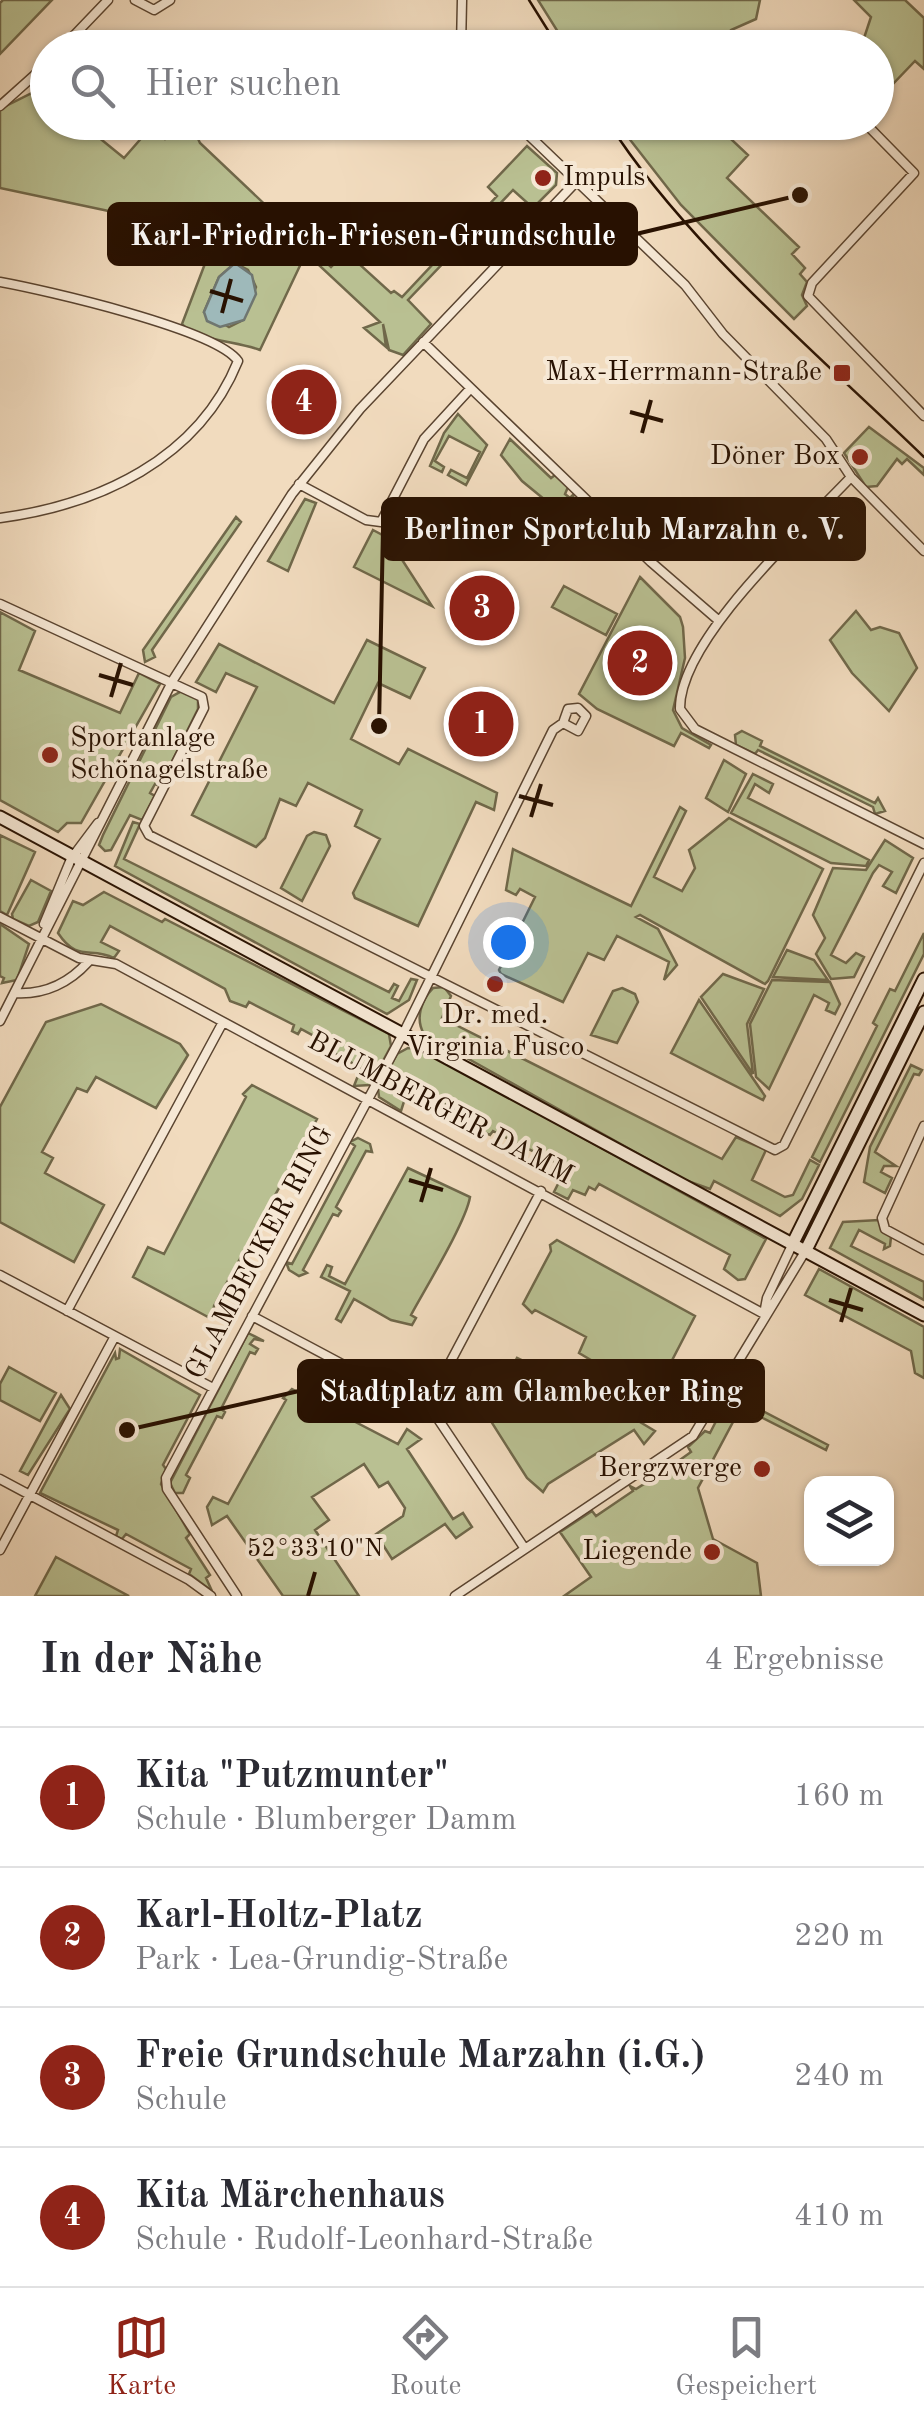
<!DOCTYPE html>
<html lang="de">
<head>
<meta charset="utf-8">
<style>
	:root { --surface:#fff; --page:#f7f7f7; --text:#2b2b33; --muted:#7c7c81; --line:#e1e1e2; --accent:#8f2418 }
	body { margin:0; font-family:"Old Standard TT",serif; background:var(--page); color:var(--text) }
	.controls { position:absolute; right:30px; bottom:30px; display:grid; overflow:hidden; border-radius:20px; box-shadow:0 2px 8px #0004 }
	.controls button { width:90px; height:90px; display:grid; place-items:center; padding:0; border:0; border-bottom:2px solid var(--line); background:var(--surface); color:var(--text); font:50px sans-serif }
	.you { position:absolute; left:508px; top:942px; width:35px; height:35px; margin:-25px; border:8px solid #fff; border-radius:50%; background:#1a73e8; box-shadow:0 0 0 15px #1a73e833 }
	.badge { display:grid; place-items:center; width:65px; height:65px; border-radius:50%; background:var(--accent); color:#fff; font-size:32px; font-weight:700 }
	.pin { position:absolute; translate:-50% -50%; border:5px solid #fff; box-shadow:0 2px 10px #0006 }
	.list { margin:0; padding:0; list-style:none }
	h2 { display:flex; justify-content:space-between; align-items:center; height:130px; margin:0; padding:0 40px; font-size:42px }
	h2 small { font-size:32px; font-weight:400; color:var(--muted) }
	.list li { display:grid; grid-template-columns:65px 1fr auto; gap:30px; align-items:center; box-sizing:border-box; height:140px; padding:0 40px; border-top:2px solid var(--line) }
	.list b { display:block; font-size:38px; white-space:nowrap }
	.list p { margin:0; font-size:32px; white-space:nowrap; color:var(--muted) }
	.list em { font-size:32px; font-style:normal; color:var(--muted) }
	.icon { flex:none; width:55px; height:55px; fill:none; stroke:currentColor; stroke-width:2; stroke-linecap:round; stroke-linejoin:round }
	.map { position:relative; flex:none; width:924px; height:1596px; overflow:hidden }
	.search { position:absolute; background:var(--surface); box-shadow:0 2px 8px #0004; left:30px; right:30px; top:30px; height:110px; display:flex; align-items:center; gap:25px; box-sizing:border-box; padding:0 35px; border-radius:55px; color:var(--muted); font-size:38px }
	.sheet { height:690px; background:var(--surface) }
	nav { display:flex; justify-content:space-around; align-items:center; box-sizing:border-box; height:140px; border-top:2px solid var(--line); background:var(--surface); font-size:28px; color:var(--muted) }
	nav a { display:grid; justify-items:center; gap:5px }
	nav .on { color:var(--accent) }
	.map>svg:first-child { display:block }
	.green { fill:#b9c092; stroke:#70684a; stroke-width:2.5; fill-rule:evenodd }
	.water { fill:#9eb9ba; stroke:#6f7670; stroke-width:2.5 }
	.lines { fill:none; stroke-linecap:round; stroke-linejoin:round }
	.minor-casing { stroke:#5a4430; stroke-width:11 }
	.secondary-casing { stroke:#281101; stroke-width:15 }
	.minor { stroke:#f6e8d5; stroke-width:8 }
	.secondary { stroke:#f6e8d5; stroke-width:11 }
	.tram { stroke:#281101; stroke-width:2.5 }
	.ticks { fill:none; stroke:#281101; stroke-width:4 }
	.poi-dot { fill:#8f2418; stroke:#f6e8d5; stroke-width:4 }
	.labels { text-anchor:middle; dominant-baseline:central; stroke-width:8; stroke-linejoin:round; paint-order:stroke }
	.poi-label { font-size:28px; fill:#281101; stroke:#f6e8d5; text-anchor:end }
	.street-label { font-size:28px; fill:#281101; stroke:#f6e8d5 }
	.ticks-label { font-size:25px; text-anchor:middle; fill:#281101; stroke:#f6e8d5; stroke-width:8; stroke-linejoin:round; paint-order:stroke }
	.leader { fill:none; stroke:#281101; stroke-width:4 }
	.callout-dot { fill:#281101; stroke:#f6e8d5; stroke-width:4 }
	.callout { fill:#281101; stroke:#281101; stroke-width:4 }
	.callout-label { font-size:30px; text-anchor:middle; font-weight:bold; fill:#fff }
</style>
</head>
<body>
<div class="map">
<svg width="924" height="1596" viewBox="0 0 924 1596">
	<rect width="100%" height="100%" fill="#f1dbbe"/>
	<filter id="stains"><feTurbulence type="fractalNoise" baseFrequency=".002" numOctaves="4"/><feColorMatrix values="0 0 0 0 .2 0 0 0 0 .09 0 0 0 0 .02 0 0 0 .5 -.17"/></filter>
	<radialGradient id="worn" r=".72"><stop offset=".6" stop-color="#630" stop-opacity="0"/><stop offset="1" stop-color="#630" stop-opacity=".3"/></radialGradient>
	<!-- green -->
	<path class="green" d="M3,0H52L0,54V3Z
		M538,0H760L756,19L731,30L719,47L568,48Z
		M854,0H905L924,18V69L915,61L891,86L877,73L876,48L861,47L871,17Z
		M32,93L47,101L48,122L81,123L124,158L152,126L165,139L180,124L193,128L200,143L331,267L346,252L391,293L394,291L402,297L497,196L488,187L527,146L557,173L556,185L533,208L513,190L408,300L431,324L403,355L389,350L383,324L386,347L364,328L380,322L306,253L260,350C237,341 197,341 182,324L206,261L233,249L236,230L221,217L202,234L194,260L190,258L196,239L118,213L0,188V109ZM235,263L248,270L256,287L243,320L229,327L204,312L219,277Z
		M617,123H714L748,155L727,178L799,247L792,254L805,268L800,274L807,282L802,295L807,306L794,319L681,205Z
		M458,414L487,445L466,485L448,475L451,470L467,478L480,452L449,436L435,461L444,467L442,472L430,466L444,433Z
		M869,427L924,468V475L907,459L902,464L897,459L877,486L866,487L844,453Z
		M510,439L551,478L555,475L568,487L565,494L570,498L574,494L567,518L522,481L501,455Z
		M305,499L316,503L288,571L268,561Z
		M236,517L241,522L152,650L155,657L145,662L143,650Z
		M373,530L388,538L432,606L354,567Z
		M640,577L680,617L683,627L685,658L673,710L682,728L711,745L709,748L681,733L674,746L597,709L579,694Z
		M564,586L617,614L606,635L552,607Z
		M856,611L871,630L880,627L899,633L917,668L889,711L852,673L830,640Z
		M0,612L35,631L19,670L120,713L139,673L160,684L81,823H67L58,832L0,800Z
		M367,640L425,668L410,698L378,683L351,739L399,764L408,749L497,793L494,810L476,802L418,926L355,898L353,893L380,839L355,826L362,810L308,783L296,806L280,799L265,838L256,847L192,815L257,687L226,673L216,692L196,682L219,644L334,703Z
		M182,691L198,698V709L160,786L155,784L150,793L155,796L142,820L130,815L111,850L105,851L99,845L103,835L171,697Z
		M742,731L762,741L760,746L875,803L878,798L885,811L875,814L873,807L758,750L755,754L736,745L735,735Z
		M724,760L746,774L728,812L706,798Z
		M753,774L773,784L769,793L755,784L748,798L869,860L866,866L831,863L731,813Z
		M680,807L686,811L654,877L682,891L695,868L689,850L729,818L823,869L768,981L765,984L640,915L636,917L658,929L677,965L664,980L669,962L617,936L604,960L588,953L563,1002L501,974L499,970L535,897L520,889L516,895L506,890L513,849L631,906Z
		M133,822L140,824L124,859L389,992L394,984L398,986L392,998L399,1001L411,979L417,980L409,1000L387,1014L115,866Z
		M314,832L326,835L330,846L302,901L281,888L307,836Z
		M0,835L35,852L7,915L0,911Z
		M885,840L913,858L896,893L883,886L892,872L879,865L873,873L831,955L846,963L856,953L864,957L854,977L831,979L816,954L825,938L813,915L833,868L866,870Z
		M31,880L51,891L38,922L29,926L13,919L12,914Z
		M104,892L162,922L165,919L389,1034L391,1046L370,1085L354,1086L361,1068L333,1052L334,1047L301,1029L298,1034L292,1031L294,1025L249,1002L246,1007L230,1001L225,989L110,926L101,942L119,951L114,958C90,946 78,963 58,933L73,901L83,905Z
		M0,924L29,944L17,980L2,983L4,978L0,976Z
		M924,933V954L820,1162L812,1157L877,1026L873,1023L890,989L895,991Z
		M787,950L814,960L828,980L773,977Z
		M723,974L764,989L747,1024L753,1074L701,997Z
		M772,980L830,982L840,1004L835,1014L826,1010L829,1003L814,995L769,1089L756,1077L750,1024Z
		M444,987L451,996L442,1018L722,1159L736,1137L766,1150L752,1180L785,1197L793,1195L810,1160L819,1165L802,1199L780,1216L714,1181L710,1189L685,1180L424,1034C415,1019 421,1000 433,988Z
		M622,988L635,994L638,1002L617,1043L591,1035L613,991Z
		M699,1000L765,1096L763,1100L671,1053Z
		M101,1004L180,1044L188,1055L156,1108L96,1077L87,1092L77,1088L42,1152L53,1158L45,1173L104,1205L74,1262L0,1222V1107L46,1022Z
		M408,1048L422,1049L766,1239L745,1279L738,1280L724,1269L730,1255L599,1184L595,1190L589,1187L585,1195L573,1190L568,1199L554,1192L563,1174L558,1171L560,1165L493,1131L490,1135L482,1131L484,1125L416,1089L407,1092L401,1111L379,1097L378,1089L397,1054Z
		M911,1065L922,1070L919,1075L914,1074L875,1152L896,1166H884L881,1172L892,1178L885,1193L864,1182L870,1147Z
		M252,1085L317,1119L214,1306L213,1316L208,1317L133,1277L148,1247L164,1254L246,1097L243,1094Z
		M358,1138L370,1144L372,1152L366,1151L336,1207L341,1211L338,1216L333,1214L303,1270L307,1273L299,1276L289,1270L286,1262L292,1264L355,1146L350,1142Z
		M408,1168L470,1197C466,1222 425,1289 411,1315L416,1318L412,1325L391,1320L354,1299L341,1322L336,1319L350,1291L321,1277L327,1265L332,1267L329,1276L345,1284Z
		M879,1220L891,1237L890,1246L884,1249L885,1244L859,1230L851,1246L924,1282V1300L830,1248L843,1222Z
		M557,1240L695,1316L640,1422L655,1431L644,1444L634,1430L548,1484L543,1492L527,1478L487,1415L517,1358L530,1364L515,1394L527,1403L524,1409L544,1420L551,1407L574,1418L601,1366L579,1353L586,1337L535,1310L532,1313L523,1304L551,1251L550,1245Z
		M819,1269L924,1327V1378L915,1373L911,1351L805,1295Z
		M248,1333L264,1341L254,1339L250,1344L258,1349L255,1354L250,1352L221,1409L225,1412L222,1418L217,1416L186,1475L190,1478L183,1493H175L170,1483Z
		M120,1349L200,1395L163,1465L166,1469L161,1484L190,1534L186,1538L210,1575L206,1578L212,1591L189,1574L191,1569L126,1534L122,1539L116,1536L118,1530L40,1493L115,1353L116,1359L119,1358Z
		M9,1367L56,1393L40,1421L0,1400V1384Z
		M292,1389L398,1444L407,1429L421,1439L407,1449L453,1519L463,1513L472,1527L456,1538L445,1524L392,1559L376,1534L403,1516L405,1508L388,1482L379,1487L364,1464L312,1497L329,1520L315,1530L359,1596H283L227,1516L212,1525L207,1507L213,1497L228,1504L286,1400L283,1398Z
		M730,1394L828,1445L826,1450L741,1407L698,1488L713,1539L757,1563L761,1596H564L591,1577L560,1532L592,1511L596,1516L633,1491L630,1486L636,1489L655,1477L652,1471L658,1475L665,1470L662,1465L666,1462L670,1467L691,1452L688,1447L705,1431L710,1433Z
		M61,1395L70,1409L28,1475L20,1471Z
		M56,1557L129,1596H35Z"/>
	<!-- water -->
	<path class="water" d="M235,263L252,275L256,294L244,320L220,327L207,321L204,312L219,277Z"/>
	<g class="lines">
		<!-- minor casing -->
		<g class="minor-casing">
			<path id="minor" d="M135,0L154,10L170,0
				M62,48L108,0
				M461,48L462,0
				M0,106L48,63
				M515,122L685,285L723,334L826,439L851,477L924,551
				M864,122L914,173L812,283L808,296L924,416
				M0,282C44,290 216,329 238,361C198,460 98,505 0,518
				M423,342L651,562L718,620
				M851,477C804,527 679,640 680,709L695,729L924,844
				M299,484L366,520L381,522L424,439L470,389
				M0,604L202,697L204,708L144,826L149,835L775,1150L784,1145L924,863
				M0,917L79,958L116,964L764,1314
				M44,924L71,859L98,823
				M15,993C45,995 70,982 88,962
				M0,1021L173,680L292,494L360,409L576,182
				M924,1126L882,1218L885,1229L924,1250
				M0,1275L213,1388
				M67,1311L223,1022
				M764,1314L767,1298L793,1243
				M252,1316L434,1413L525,1549
				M426,1408L541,1191
				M0,1479L189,1580L211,1596
				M0,1550L115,1336
				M237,1596L167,1489L166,1478L404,1032L553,730L563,723L568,709L578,708L586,716L578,731L563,723
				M455,1596L693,1436L806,1250"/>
		</g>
		<!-- secondary casing -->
		<g class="secondary-casing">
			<path id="secondary" d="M0,817L924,1315
				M793,1243L924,979
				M806,1250L924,1012"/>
		</g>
		<!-- minor -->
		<use href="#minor" class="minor"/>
		<!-- secondary -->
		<use href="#secondary" class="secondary"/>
		<!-- tram -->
		<path class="tram" d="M529,0L559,48
			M608,122C685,243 820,356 924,457"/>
	</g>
	<!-- ticks -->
	<path class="ticks" d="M210,291L243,301M222,313L231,279M630,412L663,421M642,433L651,400M99,675L133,685M111,697L121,663M519,796L553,805M531,817L541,784M409,1180L443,1190M421,1202L431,1168M829,1300L863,1310M841,1322L851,1288M308,1596L315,1572"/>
	<!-- markers -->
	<g class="poi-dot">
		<circle cx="543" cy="178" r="10"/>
		<rect x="832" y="363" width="20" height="20" rx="5"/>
		<circle cx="860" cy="457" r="10"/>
		<circle cx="50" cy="755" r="10"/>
		<circle cx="495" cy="984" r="10"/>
		<circle cx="762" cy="1469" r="10"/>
		<circle cx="712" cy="1552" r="10"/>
	</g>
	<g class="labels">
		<!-- poi labels -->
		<g class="poi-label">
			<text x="563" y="178" text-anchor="start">Impuls</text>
			<text x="822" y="373">Max-Herrmann-Straße</text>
			<text x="840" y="457">Döner Box</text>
			<text x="70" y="739" text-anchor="start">Sportanlage<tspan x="70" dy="32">Schönagelstraße</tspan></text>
			<text x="495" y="1016" text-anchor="middle">Dr. med.<tspan x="495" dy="32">Virginia Fusco</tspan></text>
			<text x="742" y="1469">Bergzwerge</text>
			<text x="692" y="1552">Liegende</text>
		</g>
		<!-- street labels -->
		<g class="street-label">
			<text transform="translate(440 1109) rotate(28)">BLUMBERGER DAMM</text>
			<text transform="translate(260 1253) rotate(-62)">GLAMBECKER RING</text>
		</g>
	</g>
	<g class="ticks-label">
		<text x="315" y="1556">52°33'10"N</text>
	</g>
	<!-- callouts -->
	<path class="leader" d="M800 195L636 234M379 726L383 529M127 1430L299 1391"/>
	<g class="callout-dot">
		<circle cx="800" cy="195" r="10"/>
		<circle cx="379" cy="726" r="10"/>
		<circle cx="127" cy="1430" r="10"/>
	</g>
	<g class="callout">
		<rect x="109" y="204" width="527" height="60" rx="10"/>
		<rect x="383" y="499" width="481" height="60" rx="10"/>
		<rect x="299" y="1361" width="464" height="60" rx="10"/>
	</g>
	<g class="callout-label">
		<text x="373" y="245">Karl-Friedrich-Friesen-Grundschule</text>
		<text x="624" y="539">Berliner Sportclub Marzahn e. V.</text>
		<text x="531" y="1401">Stadtplatz am Glambecker Ring</text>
	</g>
	<rect width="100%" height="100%" filter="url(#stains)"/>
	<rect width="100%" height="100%" fill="url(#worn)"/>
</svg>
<div class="controls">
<button><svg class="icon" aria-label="layers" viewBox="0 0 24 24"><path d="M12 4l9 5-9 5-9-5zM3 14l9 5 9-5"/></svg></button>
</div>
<div class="you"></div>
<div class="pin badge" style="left:481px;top:724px">1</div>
<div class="pin badge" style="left:640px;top:663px">2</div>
<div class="pin badge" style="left:482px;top:608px">3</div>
<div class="pin badge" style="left:304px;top:402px">4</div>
<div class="search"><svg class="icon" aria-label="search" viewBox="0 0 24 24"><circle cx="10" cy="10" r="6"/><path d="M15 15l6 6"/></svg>Hier suchen</div>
</div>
<section class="sheet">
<h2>In der Nähe<small>4 Ergebnisse</small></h2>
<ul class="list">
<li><span class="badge">1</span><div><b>Kita &quot;Putzmunter&quot;</b><p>Schule · Blumberger Damm</p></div><em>160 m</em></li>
<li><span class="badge">2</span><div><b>Karl-Holtz-Platz</b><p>Park · Lea-Grundig-Straße</p></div><em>220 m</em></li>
<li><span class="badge">3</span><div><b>Freie Grundschule Marzahn (i.G.)</b><p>Schule</p></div><em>240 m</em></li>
<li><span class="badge">4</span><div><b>Kita Märchenhaus</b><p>Schule · Rudolf-Leonhard-Straße</p></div><em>410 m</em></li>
</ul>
</section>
<nav>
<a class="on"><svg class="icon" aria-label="map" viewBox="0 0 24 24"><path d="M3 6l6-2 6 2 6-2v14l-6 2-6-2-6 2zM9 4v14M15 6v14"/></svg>Karte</a>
<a><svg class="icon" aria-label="directions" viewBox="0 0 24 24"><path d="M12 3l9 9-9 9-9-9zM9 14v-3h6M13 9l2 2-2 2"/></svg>Route</a>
<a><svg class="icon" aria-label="saved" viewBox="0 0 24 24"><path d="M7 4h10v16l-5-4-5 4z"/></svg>Gespeichert</a>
</nav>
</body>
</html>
